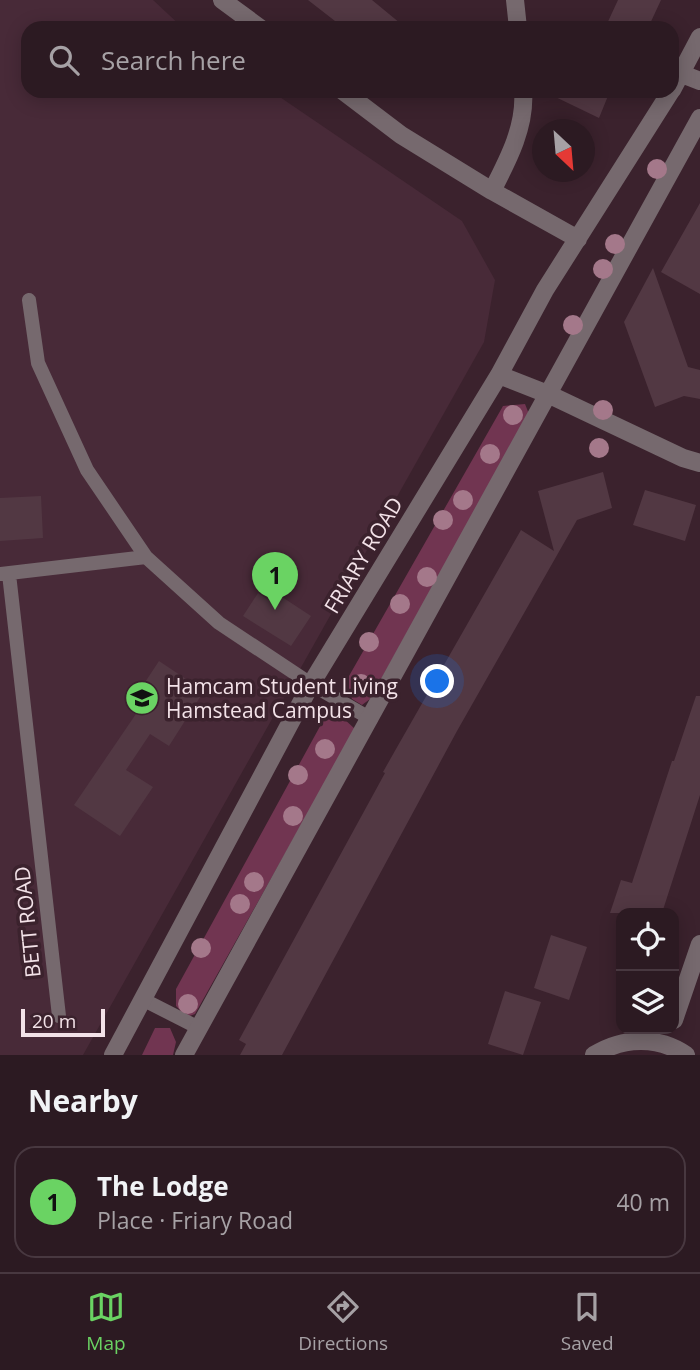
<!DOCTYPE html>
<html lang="en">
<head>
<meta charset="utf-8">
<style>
	:root { --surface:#2c1a22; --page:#34232a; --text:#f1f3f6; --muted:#a6a1a5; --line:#483840; --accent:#6ad363 }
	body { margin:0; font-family:"Open Sans",sans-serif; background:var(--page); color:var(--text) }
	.controls { position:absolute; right:21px; bottom:21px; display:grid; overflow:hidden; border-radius:14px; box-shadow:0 4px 18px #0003 }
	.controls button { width:63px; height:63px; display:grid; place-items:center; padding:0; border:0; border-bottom:2px solid var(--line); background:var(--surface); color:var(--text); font:35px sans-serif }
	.compass { position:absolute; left:532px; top:119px; width:63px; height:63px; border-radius:50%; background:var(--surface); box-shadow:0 4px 18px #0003; rotate:154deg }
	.scale { position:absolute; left:21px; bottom:18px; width:84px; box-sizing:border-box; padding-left:7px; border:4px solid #f3e2e8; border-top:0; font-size:19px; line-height:24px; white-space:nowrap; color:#f3e2e8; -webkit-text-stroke:5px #3b222d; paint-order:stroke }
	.you { position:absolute; left:438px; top:682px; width:24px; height:24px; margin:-18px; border:5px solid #fff; border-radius:50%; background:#1a73e8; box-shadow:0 0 0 10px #1a73e833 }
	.badge { display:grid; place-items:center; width:46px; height:46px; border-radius:50%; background:var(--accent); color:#111; font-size:23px; font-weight:700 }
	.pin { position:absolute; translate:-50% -58px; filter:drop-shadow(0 2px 4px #0008) }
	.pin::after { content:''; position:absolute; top:37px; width:24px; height:21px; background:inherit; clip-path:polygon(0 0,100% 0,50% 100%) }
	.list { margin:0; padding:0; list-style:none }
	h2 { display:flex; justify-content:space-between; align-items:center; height:91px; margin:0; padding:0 28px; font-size:30px }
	h2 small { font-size:23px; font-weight:400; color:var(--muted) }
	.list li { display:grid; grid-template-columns:46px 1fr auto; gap:21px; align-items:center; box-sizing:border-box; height:112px; margin:0 14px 14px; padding:0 14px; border:2px solid var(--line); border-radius:21px }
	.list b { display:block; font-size:26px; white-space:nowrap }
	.list p { margin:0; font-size:23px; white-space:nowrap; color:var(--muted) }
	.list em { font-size:23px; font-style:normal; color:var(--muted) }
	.icon { flex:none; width:38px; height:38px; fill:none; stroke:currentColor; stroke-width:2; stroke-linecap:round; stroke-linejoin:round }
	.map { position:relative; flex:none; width:700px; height:1055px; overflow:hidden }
	.search { position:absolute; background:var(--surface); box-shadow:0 4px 18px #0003; left:21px; right:21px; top:21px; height:77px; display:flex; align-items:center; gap:18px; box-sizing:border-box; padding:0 24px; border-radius:21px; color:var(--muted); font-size:26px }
	.sheet { height:217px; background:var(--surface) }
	nav { display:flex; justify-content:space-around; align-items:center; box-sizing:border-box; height:98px; border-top:2px solid var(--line); background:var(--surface); font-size:19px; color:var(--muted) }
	nav a { display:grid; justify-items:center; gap:4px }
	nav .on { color:var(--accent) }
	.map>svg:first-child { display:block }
	.built { fill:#482a38 }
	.green { fill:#713551 }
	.building { fill:#523843 }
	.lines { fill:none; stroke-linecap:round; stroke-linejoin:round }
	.lane { stroke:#76696e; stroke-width:14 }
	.street { stroke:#76696e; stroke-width:18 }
	.tree { fill:#a4788a }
	.labels { text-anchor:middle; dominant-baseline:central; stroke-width:7; stroke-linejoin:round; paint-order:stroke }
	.street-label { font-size:21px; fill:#f3e2e8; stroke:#3b222d }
	.poi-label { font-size:21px; fill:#f3e2e8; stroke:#3b222d; text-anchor:start }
</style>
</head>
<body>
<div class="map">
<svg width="700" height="1055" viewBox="0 0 700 1055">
	<rect width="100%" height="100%" fill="#3b222d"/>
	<!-- built -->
	<path class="built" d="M0,0H153L183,28H28V91H271L462,221L495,280L484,342L83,1055H0Z"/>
	<!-- green -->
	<path class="green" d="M525,404L529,414L370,699L362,705L352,699L349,691V676L503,406Z
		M343,718L355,729L195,1014L187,1017L176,1006V989L324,719Z
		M155,1028H170L176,1042L173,1055H142Z"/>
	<!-- building -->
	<path class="building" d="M308,0H372L406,28H344Z
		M618,0H661L648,28H605Z
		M543,91H610L599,118Z
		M700,203V294L661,272Z
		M653,268L688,367L700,370V399L684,396L655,407L624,322Z
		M603,472L612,508L577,520L457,731L282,1055H240L246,1044L239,1040L385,773L383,772L396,749L521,530L554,551L538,491Z
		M645,490L696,505L685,541L633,525Z
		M41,496L43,538L0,541V498Z
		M258,593L270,601L276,593L311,616L291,646L243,616Z
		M159,661L204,691L169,746L150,734L126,770L153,787L120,836L74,805L140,708L132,702Z
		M696,696H700V795L662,913H610L621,880L632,883L672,761H674Z
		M551,935L587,947L569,1000L534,988Z
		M505,991L541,1002L523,1055L488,1044Z"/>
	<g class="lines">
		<!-- lane -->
		<path class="lane" d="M29,300L38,363L87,470L146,557
			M1,574L146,557L219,623L311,684L371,719
			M9,574L59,1016
			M142,999L199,1028"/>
		<!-- street -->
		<path class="street" d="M222,0L260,28
			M515,0L518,28
			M682,74L700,81
			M672,90L700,37
			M343,91L401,135L492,191L578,239
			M492,191C508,160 526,126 523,91
			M499,375L550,395L683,458L700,463
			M674,1020L700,944
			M113,1055L311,684L499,375L545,290L671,91
			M184,1055L700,118
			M594,1055C623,1037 658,1036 686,1055"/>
	</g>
	<!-- trees -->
	<g class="tree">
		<circle cx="657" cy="169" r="10"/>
		<circle cx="615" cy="244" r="10"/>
		<circle cx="603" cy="269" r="10"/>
		<circle cx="573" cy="325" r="10"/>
		<circle cx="603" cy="410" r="10"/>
		<circle cx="513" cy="415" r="10"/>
		<circle cx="599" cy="448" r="10"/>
		<circle cx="490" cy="454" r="10"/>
		<circle cx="463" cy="500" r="10"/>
		<circle cx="443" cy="520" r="10"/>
		<circle cx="427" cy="577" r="10"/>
		<circle cx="400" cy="604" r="10"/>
		<circle cx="369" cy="642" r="10"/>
		<circle cx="361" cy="684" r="10"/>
		<circle cx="325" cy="749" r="10"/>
		<circle cx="298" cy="775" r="10"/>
		<circle cx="293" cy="816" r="10"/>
		<circle cx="254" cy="882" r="10"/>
		<circle cx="240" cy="904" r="10"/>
		<circle cx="201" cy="948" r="10"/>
		<circle cx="188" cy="1004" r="10"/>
	</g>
	<!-- icons -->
	<defs>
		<g id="university-disc" transform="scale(1.75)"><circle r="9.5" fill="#6ad363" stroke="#3b222d"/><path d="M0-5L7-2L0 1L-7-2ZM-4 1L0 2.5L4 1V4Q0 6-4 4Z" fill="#111"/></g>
	</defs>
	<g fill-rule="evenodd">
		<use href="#university-disc" x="142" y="698"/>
	</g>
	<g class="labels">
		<!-- street labels -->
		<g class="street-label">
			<text transform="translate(363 555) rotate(-59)">FRIARY ROAD</text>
			<text transform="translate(27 922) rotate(-96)">BETT ROAD</text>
		</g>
		<!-- poi labels -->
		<g class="poi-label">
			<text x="166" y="686">Hamcam Student Living<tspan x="166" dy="24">Hamstead Campus</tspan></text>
		</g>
	</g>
</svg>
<div class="controls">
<button><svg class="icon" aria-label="locate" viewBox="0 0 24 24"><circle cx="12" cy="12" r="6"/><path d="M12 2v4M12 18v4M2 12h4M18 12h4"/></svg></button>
<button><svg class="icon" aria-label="layers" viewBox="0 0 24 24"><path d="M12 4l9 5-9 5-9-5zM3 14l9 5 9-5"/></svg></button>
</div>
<svg class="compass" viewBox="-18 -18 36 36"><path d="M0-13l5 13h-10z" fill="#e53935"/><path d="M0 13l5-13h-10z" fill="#a6a1a5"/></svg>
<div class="scale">20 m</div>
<div class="you"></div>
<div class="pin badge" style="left:275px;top:610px">1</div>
<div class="search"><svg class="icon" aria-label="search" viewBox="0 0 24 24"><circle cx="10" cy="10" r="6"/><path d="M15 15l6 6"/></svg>Search here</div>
</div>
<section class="sheet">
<h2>Nearby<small></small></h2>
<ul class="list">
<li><span class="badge">1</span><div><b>The Lodge</b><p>Place · Friary Road</p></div><em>40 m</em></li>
</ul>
</section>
<nav>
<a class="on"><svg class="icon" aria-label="map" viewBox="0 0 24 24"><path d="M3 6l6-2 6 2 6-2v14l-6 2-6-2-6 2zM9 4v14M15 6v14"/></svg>Map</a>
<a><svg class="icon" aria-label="directions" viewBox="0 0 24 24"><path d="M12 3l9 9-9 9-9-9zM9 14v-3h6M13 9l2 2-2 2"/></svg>Directions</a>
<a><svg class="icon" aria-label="saved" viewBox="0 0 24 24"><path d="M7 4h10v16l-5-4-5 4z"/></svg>Saved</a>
</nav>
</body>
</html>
